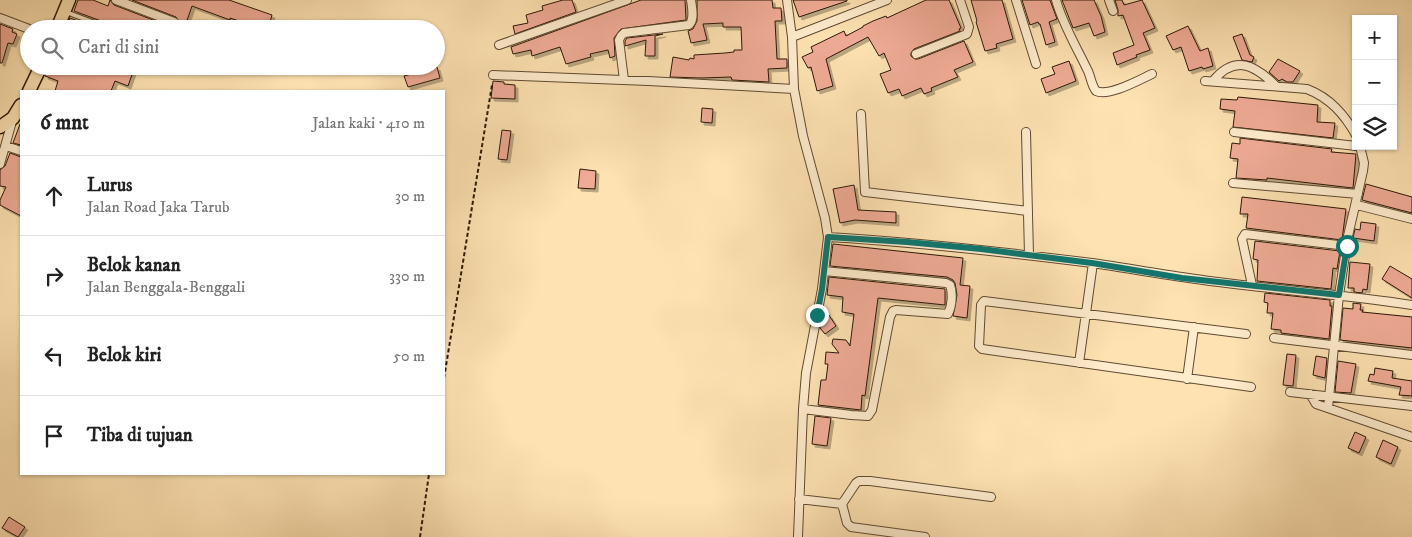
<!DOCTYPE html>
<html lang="id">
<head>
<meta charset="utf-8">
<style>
	:root { --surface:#fff; --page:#f6f6f6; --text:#222; --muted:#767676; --line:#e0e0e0 }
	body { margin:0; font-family:"IM FELL DW Pica",serif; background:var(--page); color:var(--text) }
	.controls { position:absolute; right:15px; top:15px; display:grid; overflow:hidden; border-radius:0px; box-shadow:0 1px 4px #0004 }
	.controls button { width:45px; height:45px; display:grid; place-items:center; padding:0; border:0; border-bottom:1px solid var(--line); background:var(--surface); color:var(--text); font:25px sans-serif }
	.stop { position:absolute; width:15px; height:15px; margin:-11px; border:4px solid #0f766e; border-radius:50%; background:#fff }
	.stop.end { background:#0f766e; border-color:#fff; box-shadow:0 1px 5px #0008 }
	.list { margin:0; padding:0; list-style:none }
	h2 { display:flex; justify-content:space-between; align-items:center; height:65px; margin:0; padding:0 20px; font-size:21px }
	h2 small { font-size:16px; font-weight:400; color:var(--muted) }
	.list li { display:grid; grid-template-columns:32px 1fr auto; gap:15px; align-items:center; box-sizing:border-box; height:80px; padding:0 20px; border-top:1px solid var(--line) }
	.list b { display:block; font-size:19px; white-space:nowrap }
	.list p { margin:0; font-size:16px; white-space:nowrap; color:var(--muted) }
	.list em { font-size:16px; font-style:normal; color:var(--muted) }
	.icon { flex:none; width:28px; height:28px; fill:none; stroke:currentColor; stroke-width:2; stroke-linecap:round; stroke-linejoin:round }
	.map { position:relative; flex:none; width:1412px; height:537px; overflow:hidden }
	.search { position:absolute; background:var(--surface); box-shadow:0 1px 4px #0004; left:20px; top:20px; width:425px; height:55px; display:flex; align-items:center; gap:12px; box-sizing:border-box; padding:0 18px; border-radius:28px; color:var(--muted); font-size:19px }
	.panel { position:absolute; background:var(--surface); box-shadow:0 1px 4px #0004; left:20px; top:90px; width:425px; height:385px; border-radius:0px }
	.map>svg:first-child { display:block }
	.building { fill:#f0ab96; stroke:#2b1707; filter:url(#shadow) }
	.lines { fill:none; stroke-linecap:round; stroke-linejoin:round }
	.service-casing { stroke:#604a32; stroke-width:6 }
	.minor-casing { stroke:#604a32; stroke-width:10 }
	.primary-casing { stroke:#2b1707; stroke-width:15 }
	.path { stroke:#2b1707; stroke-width:2; stroke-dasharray:4 2.5; stroke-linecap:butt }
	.service { stroke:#feeccd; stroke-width:4 }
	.minor { stroke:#feeccd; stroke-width:8 }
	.primary { stroke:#fee2b2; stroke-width:12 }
	.route { stroke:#0f766e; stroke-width:6 }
</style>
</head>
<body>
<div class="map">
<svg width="1412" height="537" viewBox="0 0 1412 537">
	<defs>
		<filter id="shadow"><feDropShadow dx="3" dy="3" stdDeviation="0" flood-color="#0004"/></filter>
	</defs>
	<rect width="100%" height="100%" fill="#fee2b2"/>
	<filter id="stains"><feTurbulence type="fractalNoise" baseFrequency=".004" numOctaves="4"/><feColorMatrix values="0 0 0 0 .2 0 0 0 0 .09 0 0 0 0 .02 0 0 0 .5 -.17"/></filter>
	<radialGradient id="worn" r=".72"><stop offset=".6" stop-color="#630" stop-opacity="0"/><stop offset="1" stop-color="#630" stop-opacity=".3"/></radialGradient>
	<!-- building -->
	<path class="building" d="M78,0H93L108,6L110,0L114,5L174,28L179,24L176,17L132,0H229L272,15L268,29H263L230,18V20L192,6L184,29H123L74,11Z
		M563,0H572L576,12L515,34L513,26L528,23L526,15L543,10L542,6Z
		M641,0H685L686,20L621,29L614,38L615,56L610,58L608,50L590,54L591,57L566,64L560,47L532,56L531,50L513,54L511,47Z
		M697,0H772L773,8H781L782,21H775L777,59H787V68L768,69L769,82L732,80L731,77L701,78L670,77L673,57L689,60L690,58L694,59V55L725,53L734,52V50H742L741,27H723V23L703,24L707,40L691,43L688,31L693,29L697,21Z
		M793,0H847V1L799,17Z
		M926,0H949L961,28L959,29L960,31L914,49L911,53V56L915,59H918L964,41L973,62L954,70L958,77L931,88L932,91L924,94L921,88L902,96L899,89L888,93L880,74L891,70L884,53L879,56L868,37L826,59L833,86L817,91L811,67L808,68L802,57L813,52L811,47L844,31L846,36L863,27V26L873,21L886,16L887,18Z
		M971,0H1002L1013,39L996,44L997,48L985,51L976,22L977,21Z
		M1022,0H1050L1057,19L1049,22L1055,42L1046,45L1040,24H1039L1038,22L1030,25Z
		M1062,0H1094L1101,16L1105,32L1094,36L1089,23L1073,28Z
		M1115,0H1122L1124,5L1142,0L1155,28L1143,33L1150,50L1136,55L1137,57L1117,65L1113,53L1134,45L1123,15L1118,16V10Z
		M70,18L100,29H73V27L67,25Z
		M0,24L13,29L12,32L17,34L13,44L8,43L2,63H0Z
		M1188,26L1200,51L1208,48L1213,66L1203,69L1202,67L1189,71L1181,47L1173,50L1166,36Z
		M663,34L655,36V56H645L646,40L625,46V41L627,38Z
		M1242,34L1250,55L1254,57L1252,62L1242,60L1233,37Z
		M1278,59L1300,71L1293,82H1287L1282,79L1279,81L1269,72Z
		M1069,61L1076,81L1046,93L1041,79L1055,74L1052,67Z
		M59,66H117L125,69L126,66H135L128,86L115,81L111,91H55L58,81L45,76L49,67L57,70Z
		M437,67L440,78L408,87L404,76Z
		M493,81L504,82V84L515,85V99L491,98Z
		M1238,97L1318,105L1317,122L1335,123L1333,138L1233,127L1235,111L1220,109L1221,99L1237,100Z
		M702,108L713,109L712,123L701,122Z
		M20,124H21V145L13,143Z
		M502,130L511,131L507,160L498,159Z
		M1240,138L1332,149L1331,152L1356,154L1353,188L1267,178V180L1236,178L1238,159L1230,158L1232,143L1240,144Z
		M10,153L21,157V216L0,205V200L6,187L0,186V170L5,166Z
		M580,169L596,171L595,189L578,188Z
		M1366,184L1412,197V213L1362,200Z
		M854,185L858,210L896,212V223L855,220L840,223L833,189Z
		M1242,197L1346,209L1342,240L1246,228L1248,214H1240Z
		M1361,222L1376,224L1374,241L1353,238L1355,229L1360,230Z
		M1255,241L1340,251L1337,269L1333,268L1331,289L1257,281L1258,260L1253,259Z
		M833,244L963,258L960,285L970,286L967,318L953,316L957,295L955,283L953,280L947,277L830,266Z
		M1350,262L1370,264L1367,290L1363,289L1362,293L1354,292V288H1348Z
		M1390,266L1412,279V298L1382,279Z
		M829,277L945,289V305L878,298L865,396L862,395L861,410L818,405L821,380H826L828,364H825L826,352L839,353L832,344L833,339L846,340L850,346L854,314L842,312L843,297L827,295Z
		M1265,293L1330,300V306H1332L1329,339L1281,333V330L1271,329L1273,313H1267L1268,303L1264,302Z
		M1353,303L1361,304L1360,310H1363L1362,312L1412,317V348L1340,340L1343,308L1353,309Z
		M829,315L836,326L825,334L820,328L822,320Z
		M1287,354L1296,355L1293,386L1283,385Z
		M1316,356L1327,358L1325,378L1313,375Z
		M1338,361L1356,364L1351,393L1335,392Z
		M1375,368L1393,371L1392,378L1412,381V396L1399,395L1401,387L1368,381L1370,374L1374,375Z
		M815,416L831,418L827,446L812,444Z
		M1355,432L1366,437L1359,453L1348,448Z
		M1383,440L1398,447L1391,464L1376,457Z
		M9,517L25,527L18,537L2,528Z"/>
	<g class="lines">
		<!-- service casing -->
		<g class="service-casing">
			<path id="service" d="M66,12L111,29"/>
		</g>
		<!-- minor casing -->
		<g class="minor-casing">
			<path id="minor" d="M116,0L174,22
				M787,0L792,37L794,89L803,136L825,218L828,237L822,289L806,373L803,409L798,537
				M1016,0L1036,64
				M1056,0C1063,25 1076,46 1087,69C1091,76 1091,85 1096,91C1109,97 1139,80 1152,74
				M1109,0L1113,11
				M0,18L29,29
				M792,37L887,0
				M499,45L627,0
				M916,54L967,34L969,27L960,0
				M493,75L648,81L794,89
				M624,80L619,40L621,36L624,33L689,25C695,19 692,8 691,0
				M1205,81L1307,89C1330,98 1344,114 1356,135
				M1213,81C1235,54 1255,65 1276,86
				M861,114L865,192L1028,211
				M1026,132L1029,255
				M1234,132L1356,146
				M6,146L21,151
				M0,164L13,118
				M1233,183L1358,194
				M1357,205L1412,219
				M828,237C917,242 1004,252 1092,263C1122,267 1152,273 1182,277C1259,289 1336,293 1412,305
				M1252,285L1242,239L1245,234L1347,246
				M1246,334L984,301L981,305L979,346L982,349L1251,387
				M1274,338L1412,355
				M1079,363L1093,263
				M1187,379L1194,327
				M1290,392L1412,406
				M1310,394L1316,404L1412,437
				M1328,408L1339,295L1348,236L1363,171L1364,163L1360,146
				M803,409L851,415L868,416L872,410L890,317L893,311L896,310L948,314C952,306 953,293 950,285L946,283L824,271
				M799,499L842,504L847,523L851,527L925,537
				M842,504L856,483L859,481H870L991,497"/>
		</g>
		<!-- primary casing -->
		<g class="primary-casing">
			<path id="primary" d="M57,29L69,0
				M29,91L41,66
				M0,127L13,118L21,105"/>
		</g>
		<!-- path -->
		<path class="path" d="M444,378L492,85
			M420,537L429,474"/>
		<!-- service -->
		<use href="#service" class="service"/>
		<!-- minor -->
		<use href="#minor" class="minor"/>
		<!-- primary -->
		<use href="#primary" class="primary"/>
	</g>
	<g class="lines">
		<!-- route -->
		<path class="route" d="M817,315L822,289L828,237L907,242L981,249L1092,263L1182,278L1339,295L1347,246"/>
	</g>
	<rect width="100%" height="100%" filter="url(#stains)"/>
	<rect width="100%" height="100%" fill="url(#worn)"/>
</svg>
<div class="controls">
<button>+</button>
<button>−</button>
<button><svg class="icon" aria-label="layers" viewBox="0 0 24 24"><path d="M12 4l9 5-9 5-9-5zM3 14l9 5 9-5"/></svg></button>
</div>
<div class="stop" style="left:1347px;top:246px"></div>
<div class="stop end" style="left:817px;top:315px"></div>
<div class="search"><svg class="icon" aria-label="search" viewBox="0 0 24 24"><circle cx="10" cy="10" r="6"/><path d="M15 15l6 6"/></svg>Cari di sini</div>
<section class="panel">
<h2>6 mnt<small>Jalan kaki · 410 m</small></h2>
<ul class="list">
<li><svg class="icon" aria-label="ahead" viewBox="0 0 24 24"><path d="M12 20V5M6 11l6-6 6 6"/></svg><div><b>Lurus</b><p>Jalan Road Jaka Tarub</p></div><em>30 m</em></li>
<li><svg class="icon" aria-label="right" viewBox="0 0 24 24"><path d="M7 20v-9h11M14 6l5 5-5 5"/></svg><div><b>Belok kanan</b><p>Jalan Benggala-Benggali</p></div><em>330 m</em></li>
<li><svg class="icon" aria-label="left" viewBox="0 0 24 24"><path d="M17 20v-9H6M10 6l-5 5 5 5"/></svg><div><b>Belok kiri</b></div><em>50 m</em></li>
<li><svg class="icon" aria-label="arrive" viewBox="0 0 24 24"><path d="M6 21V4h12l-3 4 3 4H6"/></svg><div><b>Tiba di tujuan</b></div></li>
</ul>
</section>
</div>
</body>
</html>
